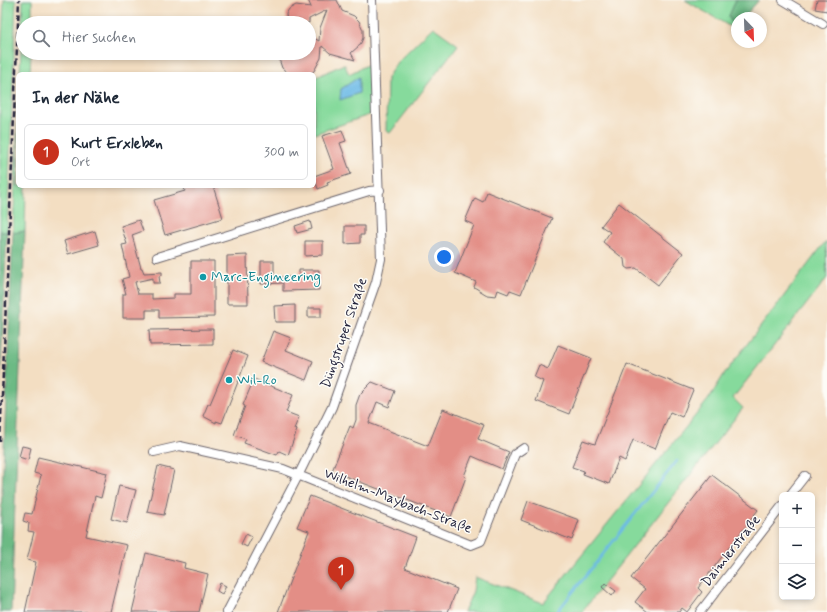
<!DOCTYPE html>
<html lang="de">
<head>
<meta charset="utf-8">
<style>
	:root { --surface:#fff; --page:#f6f6f7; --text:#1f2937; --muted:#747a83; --line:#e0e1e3; --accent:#c8321e }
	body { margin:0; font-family:Mynerve,sans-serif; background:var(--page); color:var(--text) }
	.controls { position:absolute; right:12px; bottom:12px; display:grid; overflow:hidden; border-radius:6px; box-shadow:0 2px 6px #0003 }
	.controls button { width:36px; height:36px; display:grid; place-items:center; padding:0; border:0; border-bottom:1px solid var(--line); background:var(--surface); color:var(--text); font:20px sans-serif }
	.compass { position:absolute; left:731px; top:12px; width:36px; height:36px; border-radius:50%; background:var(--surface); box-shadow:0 2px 6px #0003; rotate:157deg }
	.you { position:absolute; left:444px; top:257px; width:14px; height:14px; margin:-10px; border:3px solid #fff; border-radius:50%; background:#1a73e8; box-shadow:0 0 0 6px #1a73e833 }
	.badge { display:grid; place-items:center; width:26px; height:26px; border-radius:50%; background:var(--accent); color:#fff; font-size:13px; font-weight:700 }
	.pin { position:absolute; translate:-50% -33px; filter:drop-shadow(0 1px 2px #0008) }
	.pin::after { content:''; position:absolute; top:21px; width:14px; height:12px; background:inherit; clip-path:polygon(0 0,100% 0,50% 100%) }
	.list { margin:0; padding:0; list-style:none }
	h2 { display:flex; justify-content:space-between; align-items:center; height:52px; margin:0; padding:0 16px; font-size:17px }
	h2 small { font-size:13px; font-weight:400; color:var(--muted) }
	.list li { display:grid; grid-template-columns:26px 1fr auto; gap:12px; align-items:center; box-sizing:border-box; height:56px; margin:0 8px 8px; padding:0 8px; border:1px solid var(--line); border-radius:6px }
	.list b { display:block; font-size:15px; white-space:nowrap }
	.list p { margin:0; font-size:13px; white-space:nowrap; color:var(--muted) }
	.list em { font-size:13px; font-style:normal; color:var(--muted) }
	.icon { flex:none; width:22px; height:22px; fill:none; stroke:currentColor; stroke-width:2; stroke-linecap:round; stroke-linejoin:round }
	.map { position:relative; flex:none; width:827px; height:612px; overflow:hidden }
	.search { position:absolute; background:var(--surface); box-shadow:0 2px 6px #0003; left:16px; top:16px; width:300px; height:44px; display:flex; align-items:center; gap:10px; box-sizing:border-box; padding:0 14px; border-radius:22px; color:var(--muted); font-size:15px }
	.panel { position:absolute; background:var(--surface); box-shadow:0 2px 6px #0003; left:16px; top:72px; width:300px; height:116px; border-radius:6px }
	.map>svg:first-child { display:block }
	.green { fill:#86da9c; stroke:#547e6c }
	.forest { fill:#6cba84; stroke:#476e60 }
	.water { fill:#6cbae6; stroke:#476e90 }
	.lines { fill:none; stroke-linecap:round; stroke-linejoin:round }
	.stream { stroke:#6cbae6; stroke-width:2.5 }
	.building { fill:#e38e86 }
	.minor-casing { stroke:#6b646a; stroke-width:10 }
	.minor { stroke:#fff; stroke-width:8 }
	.rail { stroke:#22223b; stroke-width:2.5; stroke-dasharray:6 3; stroke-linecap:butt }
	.culture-dot { fill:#0f9aa8; stroke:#fdfcf7; stroke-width:1.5 }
	.labels { text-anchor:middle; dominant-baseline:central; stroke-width:3; stroke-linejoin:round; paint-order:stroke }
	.culture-label { font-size:14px; fill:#0d838f; stroke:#fdfcf7; text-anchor:start }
	.street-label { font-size:14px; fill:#22223b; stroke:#fdfcf7 }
</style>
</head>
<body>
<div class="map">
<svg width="827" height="612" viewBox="0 0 827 612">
	<rect width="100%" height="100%" fill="#fdfcf7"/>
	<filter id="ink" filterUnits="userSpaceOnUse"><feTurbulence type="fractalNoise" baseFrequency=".025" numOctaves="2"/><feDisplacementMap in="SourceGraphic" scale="8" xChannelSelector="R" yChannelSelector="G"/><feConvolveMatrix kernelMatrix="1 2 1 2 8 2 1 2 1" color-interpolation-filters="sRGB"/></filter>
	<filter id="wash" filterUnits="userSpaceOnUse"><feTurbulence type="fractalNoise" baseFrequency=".012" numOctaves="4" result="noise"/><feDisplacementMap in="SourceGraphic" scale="16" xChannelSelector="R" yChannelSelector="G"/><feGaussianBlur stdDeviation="0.9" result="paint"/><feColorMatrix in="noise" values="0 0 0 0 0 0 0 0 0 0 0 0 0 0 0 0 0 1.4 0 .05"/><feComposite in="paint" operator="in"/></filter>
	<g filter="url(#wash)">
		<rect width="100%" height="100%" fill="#f3dec2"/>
		<!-- green -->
		<path class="green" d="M4,0H16L7,232H0V76Z
			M23,0H32V23H23V53H31L30,74H20Z
			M685,0H736L729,16L734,29Z
			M433,27L458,45L390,133L386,131L387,78L397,62Z
			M344,64L349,74L369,64L372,114L314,134V78Z
			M18,114V186H26L25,231L13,233Z
			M826,241L827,278L733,398L743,408L582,612H464L473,591L475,577L543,603L708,400L725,373Z"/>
		<!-- forest -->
		<path class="forest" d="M736,0H759L743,18H737V25L734,29L729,16Z
			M25,231L11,612H0V539L13,233Z
			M0,232H7L0,390Z"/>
		<!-- water -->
		<path class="water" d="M359,77V93L340,100L341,89Z"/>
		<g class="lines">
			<!-- stream -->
			<path class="stream" d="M557,612L677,461"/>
		</g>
		<g id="blocks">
			<!-- building -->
			<path class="building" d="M308,0H337L342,11L354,16L359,21L363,30V38L360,45L351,53L355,60L330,53L322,46L321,58L314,71L309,74H289L282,68L277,53H309V35L319,41L320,28L327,10L309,19V23H287L286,14L289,9L296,5L311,7Z
				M817,0H827V11L815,9Z
				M342,130L346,141L340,143L351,174L327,182L328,185L318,189L314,176L334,169L322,136Z
				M183,186H213L223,218L165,235L154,200L185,191Z
				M487,192L552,218L521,294L510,290L508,294L498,290L496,296L487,295L474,287L476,282L455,273L474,225L465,221L475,198L483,202Z
				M619,203L683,253L658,285L636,268L628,269L625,267L624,259L603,242L610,232L601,226Z
				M139,220L143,231L132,235L141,268H142L144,273L162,272V275L159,276L160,283H153V278L135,282L138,294H152V299L174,298V294H191V261H214V317L159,318V310H146V318H123V294H126L122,279L129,277L122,245L127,244L121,226Z
				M310,221L312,229L297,233L295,226Z
				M345,226H364V235H360V243L345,244Z
				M95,231L99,245L68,254L64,241Z
				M305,241H323V255L305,256Z
				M247,255L248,304H227V256Z
				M261,261H274V277H299V270H319V290L283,291V283L261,284Z
				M295,305V322H275L274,306Z
				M308,308H321V317H308Z
				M213,329V344L150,345L149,330Z
				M273,331L291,338L286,350L313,361L306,380L261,362Z
				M558,345L591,358L569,414L536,401L543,381L534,377L539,365L548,369Z
				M233,350L248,356L222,423L216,421V423L203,416L208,404H210Z
				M627,364L693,390L682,417L670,412L655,449L633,440L625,461L619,458L609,484L583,474L584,471L572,467L583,440L595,444Z
				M254,379L293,395L286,412L299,417L294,429L297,430L288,455L279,451L277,455L244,443L246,439L234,435L245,406L243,405Z
				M372,382L395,391L389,407L377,402L369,423L428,446L443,409L484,425L478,439L509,452L502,469L472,456L464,476L466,477L451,517L332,471L350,426L353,428L356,420V405L360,394Z
				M22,446L31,448L28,460L19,457Z
				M38,457L107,473L101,498L95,496L86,536L127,545L111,612H25L36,562L27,560L34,532L28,531L29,523L23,521L25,513L32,514L41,475L34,473Z
				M158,466L174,470L164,515L147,512Z
				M712,475L758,510L698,588L702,592L687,612L682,608L679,612H648L635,602L645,589L631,578Z
				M119,486L136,490L127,523L111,519Z
				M310,496L416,537L405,568L457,589L448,612H278L309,531L297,527Z
				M528,501L579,520L572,540L521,520Z
				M246,534L252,537L247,547L241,544Z
				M146,553L185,563L184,568L208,574L199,612H132Z
				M220,583L226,586L222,594L217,591Z
				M605,583L616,591L612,596L602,587Z"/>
		</g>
	</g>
	<g filter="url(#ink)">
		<use href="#blocks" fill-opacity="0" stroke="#6b646a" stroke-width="1"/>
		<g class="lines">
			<!-- minor casing -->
			<g class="minor-casing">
				<path id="minor" d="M783,0L823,24
					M157,257L369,191L380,190
					M154,452L180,446L283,469L471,545L481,541L515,454L524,448
					M790,495L805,476
					M227,612L298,476L332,407L376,282L381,259L372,0
					M700,612L782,506"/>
			</g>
			<!-- minor -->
			<use href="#minor" class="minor"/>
			<!-- rail -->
			<path class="rail" d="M0,442L19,0"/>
		</g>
	</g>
	<!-- markers -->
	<g class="culture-dot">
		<circle cx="203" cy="277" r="4"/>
		<circle cx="229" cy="380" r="4"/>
	</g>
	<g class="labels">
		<!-- culture labels -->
		<g class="culture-label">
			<text x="211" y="277">Marc-Engineering</text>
			<text x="237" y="380">Wil-Ro</text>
		</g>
		<!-- street labels -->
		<g class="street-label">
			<text transform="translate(344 333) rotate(-71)">Düngstruper Straße</text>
			<text transform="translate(398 501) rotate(21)">Wilhelm-Maybach-Straße</text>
			<text transform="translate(731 551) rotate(-52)">Daimlerstraße</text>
		</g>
	</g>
</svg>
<div class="controls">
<button>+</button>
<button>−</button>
<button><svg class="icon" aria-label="layers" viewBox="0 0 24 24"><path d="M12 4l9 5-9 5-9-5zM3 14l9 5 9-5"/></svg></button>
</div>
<svg class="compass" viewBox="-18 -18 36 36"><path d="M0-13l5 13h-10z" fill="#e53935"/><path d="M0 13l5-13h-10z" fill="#747a83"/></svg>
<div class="you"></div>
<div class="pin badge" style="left:341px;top:590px">1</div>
<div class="search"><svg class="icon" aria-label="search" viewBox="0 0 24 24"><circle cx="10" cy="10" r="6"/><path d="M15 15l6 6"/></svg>Hier suchen</div>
<section class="panel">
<h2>In der Nähe<small></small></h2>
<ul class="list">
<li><span class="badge">1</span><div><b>Kurt Erxleben</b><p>Ort</p></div><em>300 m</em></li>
</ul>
</section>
</div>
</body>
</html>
